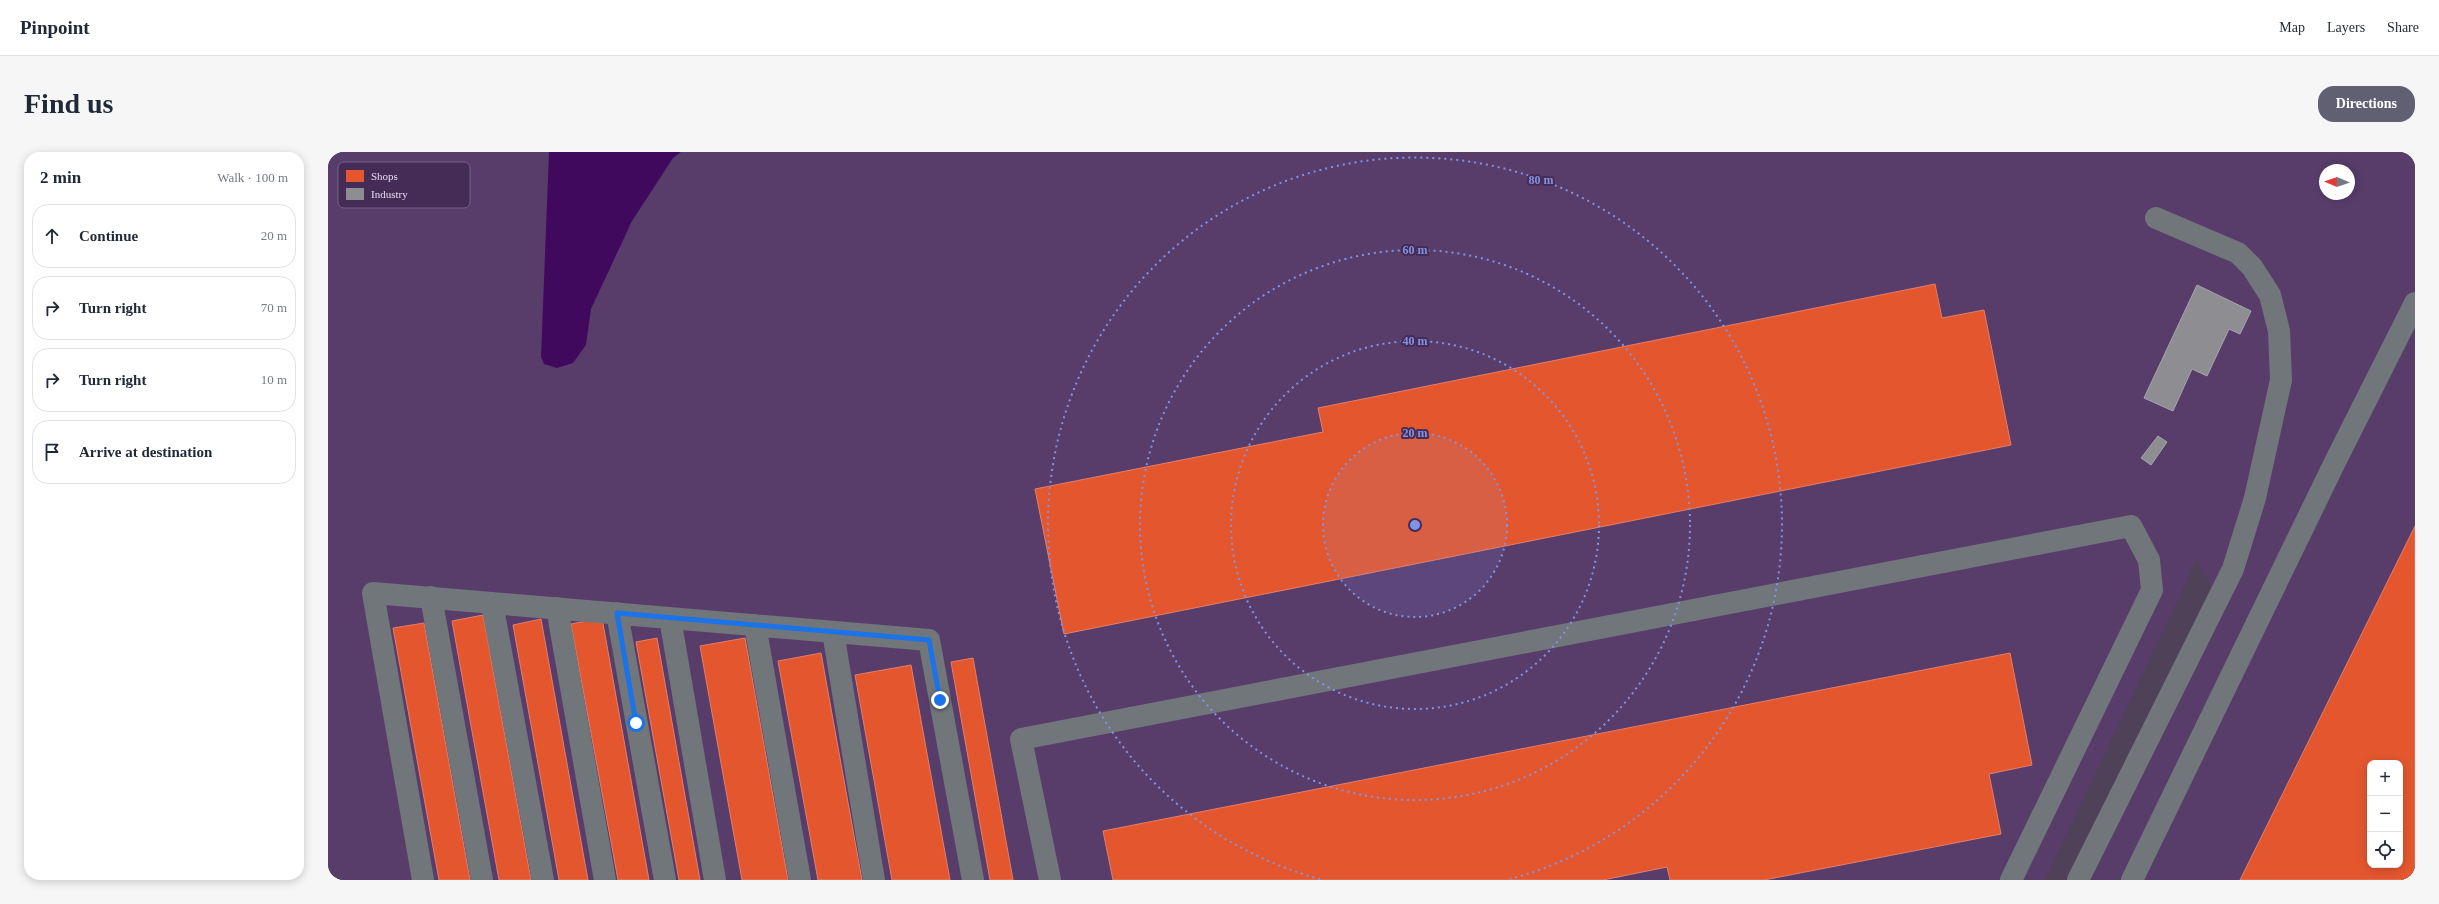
<!DOCTYPE html>
<html lang="en">
<head>
<meta charset="utf-8">
<style>
	:root { --surface:#fff; --page:#f6f6f7; --text:#1f2937; --muted:#747a83; --line:#e0e1e3; --accent:#616073 }
	body { margin:0; font-family:Georgia,serif; background:var(--page); color:var(--text) }
	.controls { position:absolute; right:12px; bottom:12px; display:grid; overflow:hidden; border-radius:8px; box-shadow:0 2px 10px #0003 }
	.controls button { width:36px; height:36px; display:grid; place-items:center; padding:0; border:0; border-bottom:1px solid var(--line); background:var(--surface); color:var(--text); font:20px sans-serif }
	.compass { position:absolute; left:1991px; top:12px; width:36px; height:36px; border-radius:50%; background:var(--surface); box-shadow:0 2px 10px #0003; rotate:272deg }
	.stop { position:absolute; width:12px; height:12px; margin:-9px; border:3px solid #1a73e8; border-radius:50%; background:#fff }
	.stop.end { background:#1a73e8; border-color:#fff; box-shadow:0 1px 4px #0008 }
	.list { margin:0; padding:0; list-style:none }
	h2 { display:flex; justify-content:space-between; align-items:center; height:52px; margin:0; padding:0 16px; font-size:17px }
	h2 small { font-size:13px; font-weight:400; color:var(--muted) }
	.list li { display:grid; grid-template-columns:26px 1fr auto; gap:12px; align-items:center; box-sizing:border-box; height:64px; margin:0 8px 8px; padding:0 8px; border:1px solid var(--line); border-radius:16px }
	.list b { display:block; font-size:15px; white-space:nowrap }
	.list em { font-size:13px; font-style:normal; color:var(--muted) }
	.icon { flex:none; width:22px; height:22px; fill:none; stroke:currentColor; stroke-width:2; stroke-linecap:round; stroke-linejoin:round }
	.map { position:relative; flex:none; width:2087px; height:728px; overflow:hidden; border-radius:16px }
	header { display:flex; align-items:center; gap:24px; box-sizing:border-box; height:56px; padding:0 20px; background:var(--surface); border-bottom:1px solid var(--line) }
	header strong { font-size:19px }
	nav { display:flex; gap:22px; margin-inline-start:auto; font-size:14px }
	.intro { display:flex; align-items:center; justify-content:space-between; box-sizing:border-box; height:96px; padding:0 24px }
	h1 { margin:0; font-size:28px }
	.button { padding:10px 18px; border-radius:16px; background:var(--accent); color:#fff; font-size:14px; font-weight:700 }
	main { display:flex; gap:24px; padding:0 24px }
	aside { flex:1; background:var(--surface); border-radius:16px; box-shadow:0 2px 10px #0003 }
	.map>svg:first-child { display:block }
	.built { fill:#583d6b; fill-rule:evenodd }
	.water { fill:#41095d }
	.shops { fill:#e4572e; stroke:#e57e69; fill-rule:evenodd }
	.industry { fill:#8d8d92; stroke:#a8a4af }
	.lines { fill:none; stroke-linecap:round; stroke-linejoin:round }
	.minor { stroke:#71767b; stroke-width:22 }
	.route { stroke:#1a73e8; stroke-width:5 }
	.ring { fill:none; stroke:#8293e5; stroke-width:2; stroke-dasharray:2 4 }
	.key { fill:#452c56; stroke:#756085; stroke-width:1 }
	.key-label { font-size:11px; fill:#e6d8f2 }
	.centre { fill:#8293e5; stroke:#452c56; stroke-width:2 }
	.ring-label { font-size:12px; text-anchor:middle; font-weight:bold; fill:#8293e5; stroke:#452c56; stroke-width:4; stroke-linejoin:round; paint-order:stroke }
</style>
</head>
<body>
<header>
<strong>Pinpoint</strong>
<nav><a>Map</a><a>Layers</a><a>Share</a></nav>
</header>
<div class="intro"><h1>Find us</h1><a class="button">Directions</a></div>
<main>
<aside>
<h2>2 min<small>Walk · 100 m</small></h2>
<ul class="list">
<li><svg class="icon" aria-label="ahead" viewBox="0 0 24 24"><path d="M12 20V5M6 11l6-6 6 6"/></svg><div><b>Continue</b></div><em>20 m</em></li>
<li><svg class="icon" aria-label="right" viewBox="0 0 24 24"><path d="M7 20v-9h11M14 6l5 5-5 5"/></svg><div><b>Turn right</b></div><em>70 m</em></li>
<li><svg class="icon" aria-label="right" viewBox="0 0 24 24"><path d="M7 20v-9h11M14 6l5 5-5 5"/></svg><div><b>Turn right</b></div><em>10 m</em></li>
<li><svg class="icon" aria-label="arrive" viewBox="0 0 24 24"><path d="M6 21V4h12l-3 4 3 4H6"/></svg><div><b>Arrive at destination</b></div></li>
</ul>
</aside>
<div class="map">
<svg width="2087" height="728" viewBox="0 0 2087 728">
	<rect width="100%" height="100%" fill="#4f4158"/>
	<!-- built -->
	<path class="built" d="M0,0H2087V728H1760L1896,459L1869,407L1717,728H0ZM1997,18H2021V42H1997ZM2042,611H2072V713H2042Z"/>
	<!-- water -->
	<path class="water" d="M221,0H353L345,6L304,69L263,157L258,193L245,211L229,216L216,212L213,205Z"/>
	<!-- shops -->
	<path class="shops" d="M1607,132L1614,166L1656,158L1683,293L736,482L707,337L995,280L990,256Z
		M2087,374V728H1912ZM2042,611H2072V713H2042Z
		M155,463L203,728H171L124,469Z
		M274,466L321,728H290L243,472Z
		M213,467L260,728H231L185,473Z
		M96,471L142,728H111L65,476Z
		M329,486L372,728H351L308,490Z
		M417,486L460,728H414L372,494Z
		M493,501L534,728H490L450,509Z
		M1682,501L1704,613L1661,622L1673,682L1436,728H1342L1339,715L1275,728H785L775,679Z
		M645,506L685,728H662L623,510Z
		M583,513L622,728H564L527,523Z"/>
	<!-- industry -->
	<path class="industry" d="M1869,133L1923,159L1912,182L1901,177L1879,224L1864,217L1845,259L1816,246Z
		M1830,284L1839,290L1823,313L1813,306Z"/>
	<g class="lines">
		<!-- minor -->
		<path class="minor" d="M103,445L154,728
			M164,451L215,728
			M229,456L277,728
			M289,461L337,728
			M342,466L387,728
			M427,473L472,728
			M505,480L546,728
			M95,728L45,441L601,488L645,728
			M722,728L693,587L1803,374L1821,408L1824,438L1683,728
			M1750,728L1905,417L1927,346L1953,228L1951,179L1942,143L1924,115L1910,101L1828,66
			M1804,728L2007,310L2087,151"/>
	</g>
	<g class="lines">
		<!-- route -->
		<path class="route" d="M308,571L289,461L601,488L612,548"/>
	</g>
	<!-- distance rings -->
	<circle cx="1087" cy="373" r="92" fill="#8293e5" fill-opacity=".12"/>
	<g class="ring">
		<circle cx="1087" cy="373" r="92"/>
		<circle cx="1087" cy="373" r="184"/>
		<circle cx="1087" cy="373" r="275"/>
		<path d="M992 727A367 367 0 1 1 1182 727"/>
	</g>
	<!-- legend -->
	<rect x="10" y="10" width="132" height="46" rx="6" class="key"/>
	<rect x="18" y="18" width="18" height="12" fill="#e4572e"/>
	<rect x="18" y="36" width="18" height="12" fill="#8d8d92"/>
	<g class="key-label">
		<text x="43" y="28">Shops</text>
		<text x="43" y="46">Industry</text>
	</g>
	<circle cx="1087" cy="373" r="6" class="centre"/>
	<g class="ring-label">
		<text x="1213" y="32">80 m</text>
		<text x="1087" y="102">60 m</text>
		<text x="1087" y="193">40 m</text>
		<text x="1087" y="285">20 m</text>
	</g>
</svg>
<div class="controls">
<button>+</button>
<button>−</button>
<button><svg class="icon" aria-label="locate" viewBox="0 0 24 24"><circle cx="12" cy="12" r="6"/><path d="M12 2v4M12 18v4M2 12h4M18 12h4"/></svg></button>
</div>
<svg class="compass" viewBox="-18 -18 36 36"><path d="M0-13l5 13h-10z" fill="#e53935"/><path d="M0 13l5-13h-10z" fill="#747a83"/></svg>
<div class="stop" style="left:308px;top:571px"></div>
<div class="stop end" style="left:612px;top:548px"></div>
</div>
</main>
</body>
</html>
